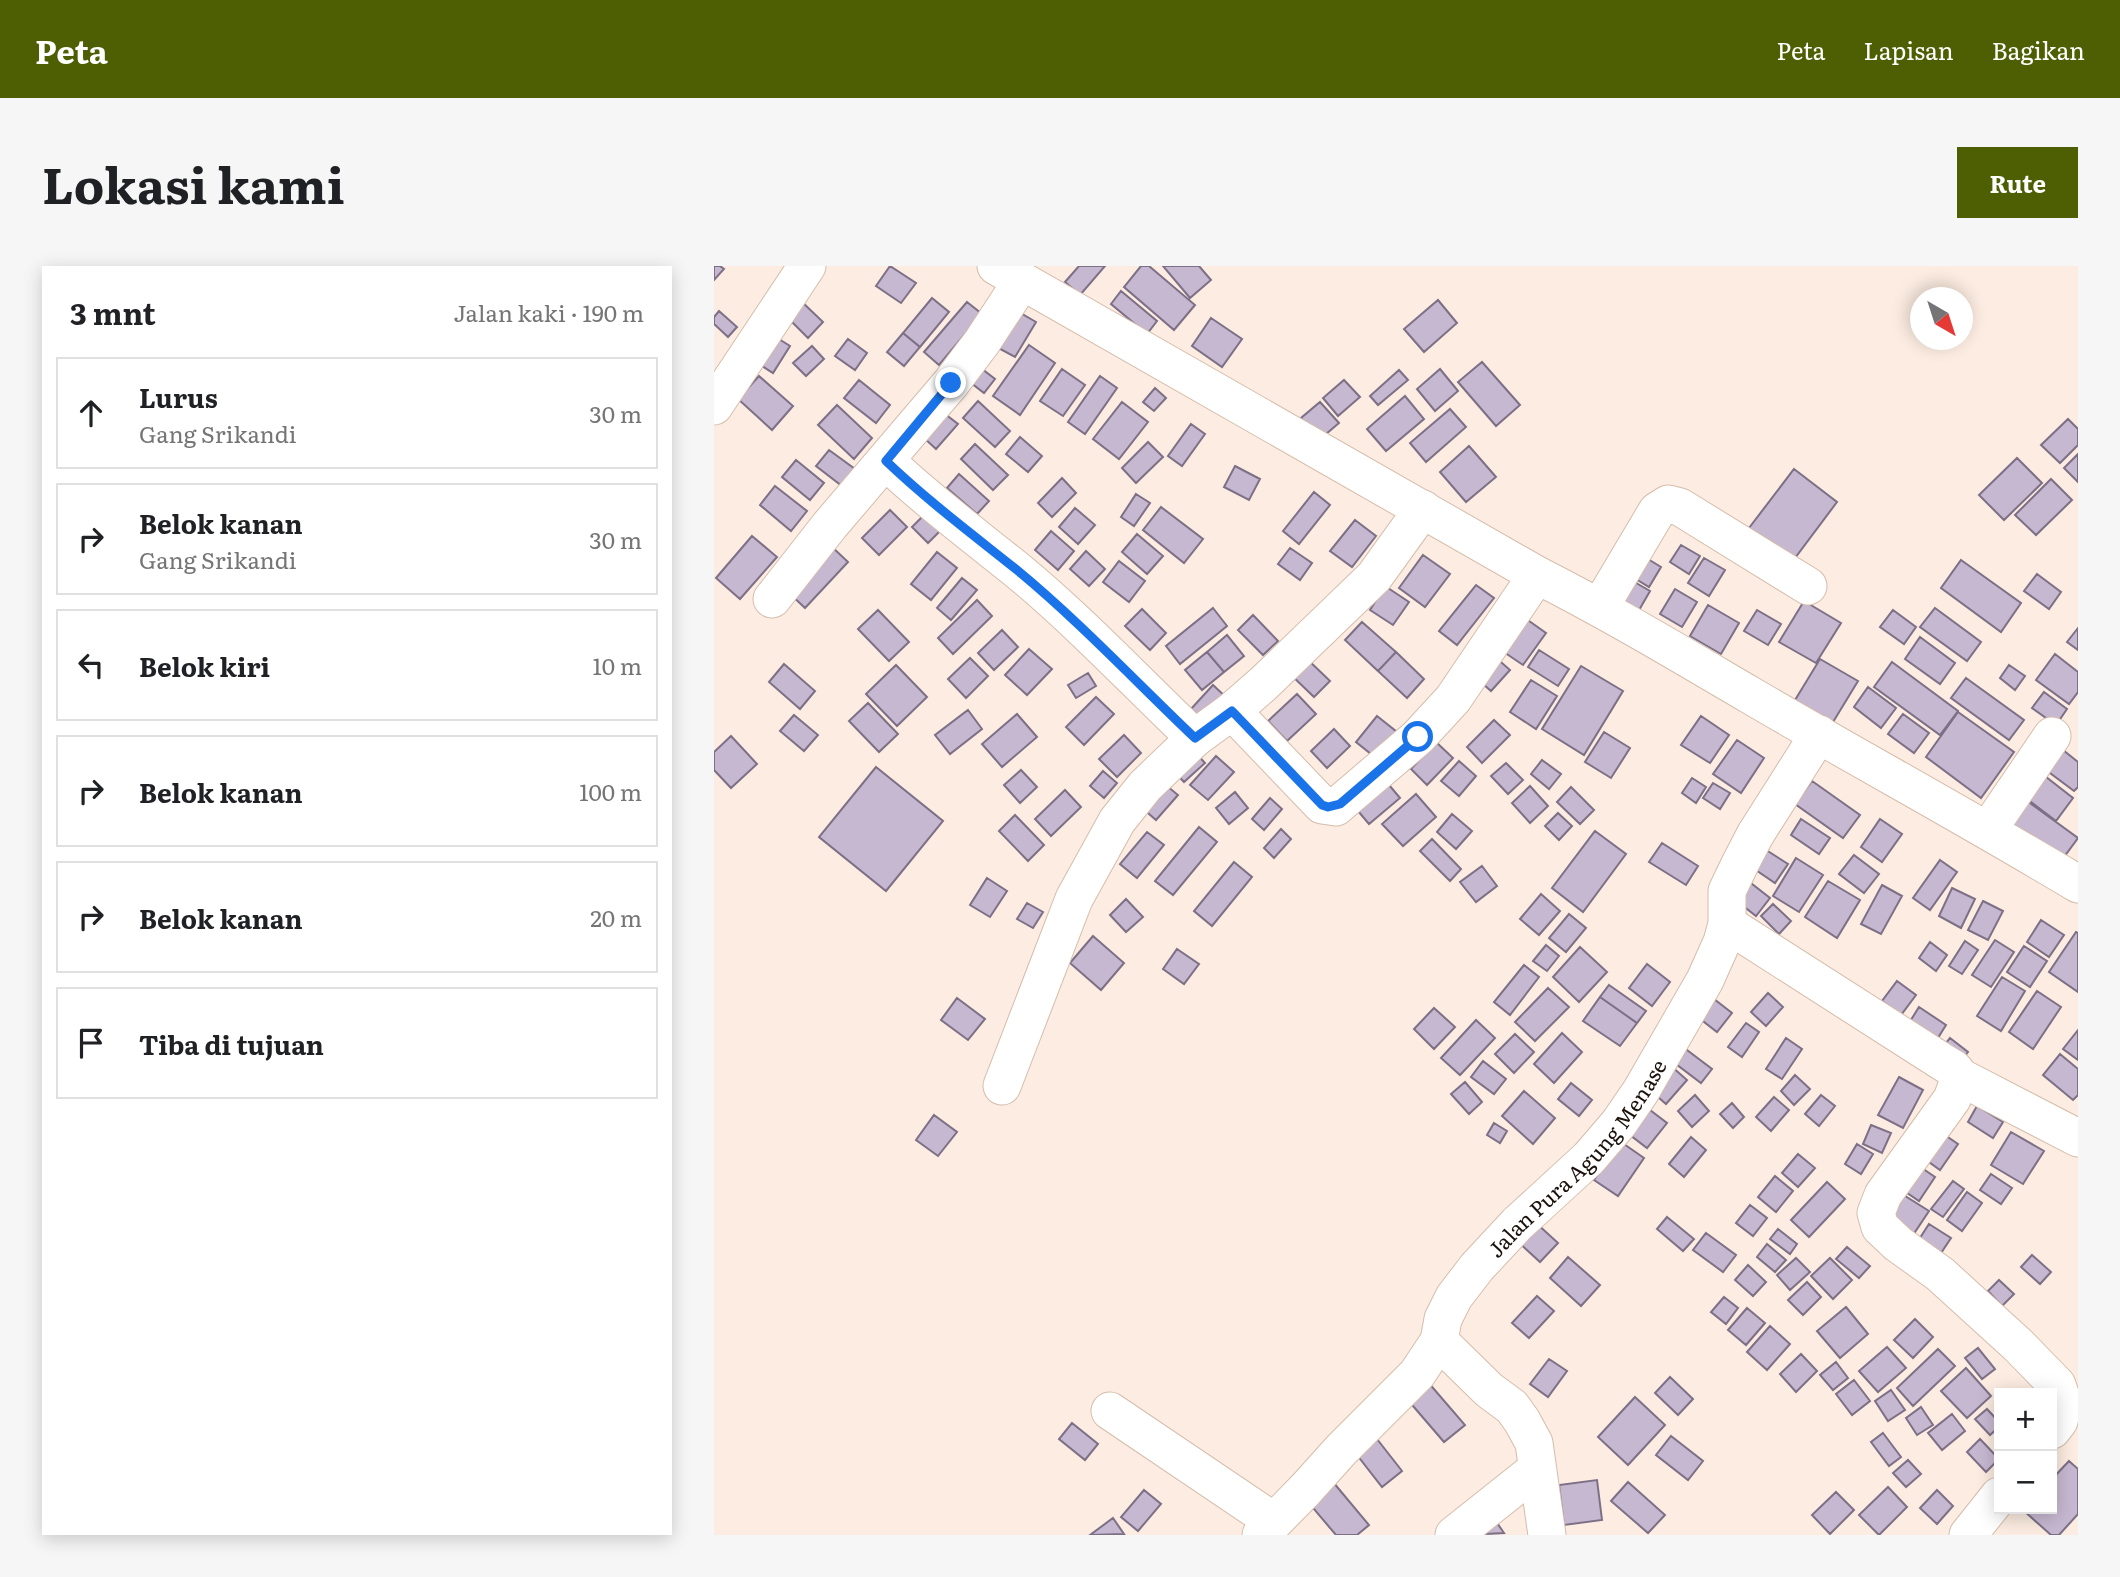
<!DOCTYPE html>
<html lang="id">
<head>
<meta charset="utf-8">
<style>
	:root { --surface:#fff; --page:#f6f6f6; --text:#202124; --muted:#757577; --line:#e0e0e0; --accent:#4e5f03 }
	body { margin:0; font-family:Literata,serif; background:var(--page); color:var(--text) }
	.controls { position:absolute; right:21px; bottom:21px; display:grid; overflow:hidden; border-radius:0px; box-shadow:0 4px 18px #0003 }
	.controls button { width:63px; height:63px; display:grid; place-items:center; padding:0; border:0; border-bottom:2px solid var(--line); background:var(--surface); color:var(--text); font:35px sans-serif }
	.compass { position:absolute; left:1196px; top:21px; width:63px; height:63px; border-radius:50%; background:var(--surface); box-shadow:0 4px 18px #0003; rotate:141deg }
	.stop { position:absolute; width:21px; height:21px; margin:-16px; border:5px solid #1a73e8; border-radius:50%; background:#fff }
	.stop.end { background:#1a73e8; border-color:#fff; box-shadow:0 2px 7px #0008 }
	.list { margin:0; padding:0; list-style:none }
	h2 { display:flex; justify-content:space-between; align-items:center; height:91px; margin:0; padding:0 28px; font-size:30px }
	h2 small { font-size:23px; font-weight:400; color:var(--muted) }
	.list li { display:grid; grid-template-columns:46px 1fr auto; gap:21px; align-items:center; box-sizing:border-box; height:112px; margin:0 14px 14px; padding:0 14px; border:2px solid var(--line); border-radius:0px }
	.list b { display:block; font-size:26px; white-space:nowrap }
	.list p { margin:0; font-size:23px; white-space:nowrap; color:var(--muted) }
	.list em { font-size:23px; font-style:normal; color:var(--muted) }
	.icon { flex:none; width:38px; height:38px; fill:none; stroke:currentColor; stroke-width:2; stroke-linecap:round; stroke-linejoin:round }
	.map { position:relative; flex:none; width:1364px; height:1269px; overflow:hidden; border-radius:0px }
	header { display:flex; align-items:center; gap:42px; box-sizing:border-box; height:98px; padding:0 35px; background:var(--accent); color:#fff }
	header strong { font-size:33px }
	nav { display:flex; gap:38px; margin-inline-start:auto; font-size:24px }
	.intro { display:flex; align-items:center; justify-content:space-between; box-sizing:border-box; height:168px; padding:0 42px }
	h1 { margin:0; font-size:49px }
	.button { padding:18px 32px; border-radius:0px; background:var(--accent); color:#fff; font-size:24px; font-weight:700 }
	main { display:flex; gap:42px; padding:0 42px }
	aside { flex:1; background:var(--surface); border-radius:0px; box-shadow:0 4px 18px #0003 }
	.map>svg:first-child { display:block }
	.building { fill:#c6b8d1; stroke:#7d7086; stroke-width:2 }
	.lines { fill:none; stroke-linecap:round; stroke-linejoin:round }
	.minor-casing { stroke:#d5bdab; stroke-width:39 }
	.minor { stroke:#fff; stroke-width:37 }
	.route { stroke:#1a73e8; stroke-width:9 }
	.labels { text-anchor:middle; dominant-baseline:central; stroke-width:6; stroke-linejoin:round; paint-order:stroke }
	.street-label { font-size:21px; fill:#1a110b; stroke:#fff }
</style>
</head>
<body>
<header>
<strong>Peta</strong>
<nav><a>Peta</a><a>Lapisan</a><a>Bagikan</a></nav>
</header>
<div class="intro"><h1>Lokasi kami</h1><a class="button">Rute</a></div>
<main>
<aside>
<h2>3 mnt<small>Jalan kaki · 190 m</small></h2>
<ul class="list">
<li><svg class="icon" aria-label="ahead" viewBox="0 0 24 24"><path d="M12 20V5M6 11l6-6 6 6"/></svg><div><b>Lurus</b><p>Gang Srikandi</p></div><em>30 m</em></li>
<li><svg class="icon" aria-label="right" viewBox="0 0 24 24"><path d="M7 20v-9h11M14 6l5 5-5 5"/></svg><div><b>Belok kanan</b><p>Gang Srikandi</p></div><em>30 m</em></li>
<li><svg class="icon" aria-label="left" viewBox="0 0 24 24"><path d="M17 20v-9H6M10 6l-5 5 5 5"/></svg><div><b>Belok kiri</b></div><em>10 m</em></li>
<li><svg class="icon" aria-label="right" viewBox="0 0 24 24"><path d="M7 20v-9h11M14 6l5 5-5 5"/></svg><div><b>Belok kanan</b></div><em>100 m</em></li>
<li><svg class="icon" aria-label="right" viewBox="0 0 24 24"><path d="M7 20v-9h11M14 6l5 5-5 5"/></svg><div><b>Belok kanan</b></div><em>20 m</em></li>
<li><svg class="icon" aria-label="arrive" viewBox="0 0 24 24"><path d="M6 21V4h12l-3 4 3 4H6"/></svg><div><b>Tiba di tujuan</b></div></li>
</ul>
</aside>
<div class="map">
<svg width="1364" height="1269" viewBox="0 0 1364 1269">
	<rect width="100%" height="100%" fill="#fcece1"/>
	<!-- building -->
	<path class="building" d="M0,0H6L10,3L0,14Z
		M176,0L202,17L187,37L162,20Z
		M365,0H391L366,29L351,16Z
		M427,0H435L481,39L460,64L410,21Z
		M449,0H485L497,14L476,32Z
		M407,25L443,55L433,68L397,38Z
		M218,32L235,46L206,81L189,67Z
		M724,34L743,57L710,86L690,63Z
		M87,35L109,56L94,72L72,50Z
		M253,36L268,48L225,99L210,86Z
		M298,42L322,56L301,91L277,78Z
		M5,45L23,61L14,71L0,58V51Z
		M497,52L528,73L508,101L478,80Z
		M189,67L206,81L190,100L173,86Z
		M57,68L76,80L59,107L40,95Z
		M134,73L153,87L141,104L121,90Z
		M315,79L341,97L306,149L279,130Z
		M98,80L110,93L92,110L79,97Z
		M768,96L806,139L782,160L744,116Z
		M263,99L281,113L270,127L252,113Z
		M348,103L371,119L349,150L326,135Z
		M726,103L744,125L721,145L703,123Z
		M685,104L694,114L664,139L656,130Z
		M45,110L79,140L58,164L24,133Z
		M386,110L403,122L371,168L354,156Z
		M145,114L176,139L162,157L130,132Z
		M630,114L646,131L624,150L609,132Z
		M441,122L452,132L440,145L429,136Z
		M691,130L710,153L672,185L653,163Z
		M264,135L296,165L281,181L249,152Z
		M408,136L434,156L405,193L379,173Z
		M606,136L625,157L605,174L587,152Z
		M123,139L158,172L140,193L104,159Z
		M736,143L752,161L712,196L696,177Z
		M231,148L244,158L222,183L210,172Z
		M1354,153L1364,163V179L1346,197L1327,179Z
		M477,158L491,168L468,200L454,190Z
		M306,171L328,190L314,206L292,188Z
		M434,176L449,191L422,217L408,202Z
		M261,178L294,209L279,224L247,193Z
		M755,180L782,211L752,236L726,206Z
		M115,184L141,203L128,220L102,200Z
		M1364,188V216L1350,202Z
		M1303,192L1328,217L1290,254L1265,229Z
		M82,194L110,217L96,234L68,211Z
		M521,200L546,213L535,234L510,221Z
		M1080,203L1123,236L1078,296L1035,262Z
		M245,208L275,235L263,248L233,222Z
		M348,212L362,227L338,251L324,237Z
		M1337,213L1358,234L1322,269L1301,249Z
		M61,220L93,245L77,265L46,239Z
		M600,226L616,239L585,278L569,265Z
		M422,228L436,237L420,260L407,251Z
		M447,241L489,273L470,297L429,264Z
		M361,242L381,259L364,278L345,261Z
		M176,244L193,261L165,289L148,272Z
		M215,244L231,260L214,277L198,261Z
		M641,254L662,270L638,301L616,285Z
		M337,265L360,285L344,304L321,284Z
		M423,268L449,290L433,308L408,286Z
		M38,270L63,291L26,333L2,312Z
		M116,279L134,296L91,342L73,325Z
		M967,279L986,290L975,308L956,296Z
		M576,282L598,297L586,314L564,298Z
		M372,285L391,303L375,320L356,303Z
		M223,286L243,302L217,334L197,318Z
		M709,289L736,308L711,341L685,322Z
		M929,290L947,301L935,321L917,310Z
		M990,292L1011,304L995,330L974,317Z
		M1247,294L1307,337L1287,366L1227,322Z
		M405,295L431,315L415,336L389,316Z
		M1323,308L1347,326L1335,343L1310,325Z
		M248,312L263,324L237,354L223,342Z
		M917,314L936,325L924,346L905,335Z
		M762,319L780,332L743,379L725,365Z
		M671,320L695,336L679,359L656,344Z
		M961,323L983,336L968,361L946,348Z
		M263,334L278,350L239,388L224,372Z
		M1090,335L1127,357L1102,397L1065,376Z
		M994,339L1025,357L1007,388L976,370Z
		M499,342L513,360L466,398L452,380Z
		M1221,342L1267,376L1253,395L1206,361Z
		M428,343L452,367L436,384L411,360Z
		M164,344L195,376L175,395L144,363Z
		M1043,344L1067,358L1054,379L1030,365Z
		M1179,344L1202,361L1190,378L1166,361Z
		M801,345L832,367L809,399L778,378Z
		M539,349L564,375L549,389L524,364Z
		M648,356L682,386L664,405L631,374Z
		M1364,362V384L1353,376Z
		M288,364L304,381L280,404L264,387Z
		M513,369L530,390L510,406L493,386Z
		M1206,371L1241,397L1226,418L1191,393Z
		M315,383L338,403L313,429L291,409Z
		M825,384L855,403L844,420L814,401Z
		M493,386L510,406L488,424L471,404Z
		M682,386L710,413L693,432L664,405Z
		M1341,388L1364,406V426L1355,438L1322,414Z
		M590,390L616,415L600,431L574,406Z
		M780,390L796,404L777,425L761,411Z
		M256,392L274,410L252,432L234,413Z
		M1106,393L1144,415L1113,466L1075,444Z
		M1178,396L1244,445L1226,469L1160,421Z
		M70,398L101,425L86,443L55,416Z
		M182,399L213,431L183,460L152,428Z
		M1295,399L1311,410L1301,424L1286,412Z
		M867,400L909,425L870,489L828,463Z
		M374,407L382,420L362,432L354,419Z
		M1252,412L1310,454L1295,474L1237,432Z
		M817,414L843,430L822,463L796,446Z
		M499,419L514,433L492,456L477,443Z
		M1154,421L1182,442L1167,462L1140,441Z
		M1330,426L1353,443L1342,459L1318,442Z
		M583,428L602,448L573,475L554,455Z
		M382,431L400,448L370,479L352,461Z
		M154,437L184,468L165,486L135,455Z
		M254,444L268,463L236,488L221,469Z
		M1244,446L1300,486L1267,532L1212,491Z
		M303,448L323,471L288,501L268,478Z
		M1189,448L1215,467L1200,487L1174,468Z
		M80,449L104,469L90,485L66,465Z
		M663,450L683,466L662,492L642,476Z
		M987,450L1015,469L996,497L967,479Z
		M780,454L796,469L768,497L753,481Z
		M620,463L636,480L613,502L597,485Z
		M890,466L916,482L897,512L871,496Z
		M410,469L427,487L403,511L385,493Z
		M17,470L43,498L17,522L0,504V486Z
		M1023,474L1050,492L1027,527L999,508Z
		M722,476L739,492L713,519L697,503Z
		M1344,480L1364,496V521L1360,525L1328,501Z
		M478,483L491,497L470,516L457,502Z
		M502,490L520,506L494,534L476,519Z
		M828,494L847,508L835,523L817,508Z
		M745,495L762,510L745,530L727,515Z
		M792,497L809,514L794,528L777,510Z
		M162,501L229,555L172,625L105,571Z
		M307,504L323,521L306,537L290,519Z
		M389,505L403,517L390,532L376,520Z
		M1327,507L1359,532L1342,555L1309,530Z
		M978,512L992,521L982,537L968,527Z
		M670,513L686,532L655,558L639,539Z
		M1098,515L1146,549L1129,572L1081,538Z
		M448,516L464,529L442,554L427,541Z
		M999,517L1016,527L1006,543L989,532Z
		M816,520L834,540L816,557L798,537Z
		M857,521L880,544L866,558L843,536Z
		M351,524L367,541L337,570L321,553Z
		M521,526L534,542L515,558L502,542Z
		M702,528L722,551L689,580L668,558Z
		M1305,529L1364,572L1347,595L1288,553Z
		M556,532L568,543L550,564L538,553Z
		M844,547L858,560L845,574L831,560Z
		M738,548L758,565L742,583L723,566Z
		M301,549L330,579L314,595L285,565Z
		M1087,553L1116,572L1105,588L1077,569Z
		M1166,553L1188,568L1168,596L1147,581Z
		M485,561L503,576L459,629L441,615Z
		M567,563L577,573L560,592L550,582Z
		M881,565L912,588L869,646L838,622Z
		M433,566L450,579L423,612L406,598Z
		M718,573L747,603L736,615L706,585Z
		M948,577L984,600L972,619L935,596Z
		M1046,580L1074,598L1061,617L1033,598Z
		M1140,589L1165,608L1150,627L1125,608Z
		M1082,592L1109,609L1085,646L1059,630Z
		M1226,594L1243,606L1216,644L1199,632Z
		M520,596L538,611L498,660L480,645Z
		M768,600L783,620L762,636L746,616Z
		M273,612L293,625L276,651L256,639Z
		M1033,614L1056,632L1042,650L1019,632Z
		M1114,615L1146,634L1123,672L1091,651Z
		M1168,619L1188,630L1167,668L1147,658Z
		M1238,622L1261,633L1247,662L1225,650Z
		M827,628L846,645L825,669L806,653Z
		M412,633L429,651L412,666L396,649Z
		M1269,635L1289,645L1274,674L1254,664Z
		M313,637L329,646L319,662L303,653Z
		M1059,638L1077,655L1065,668L1047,650Z
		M855,648L872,662L852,686L835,672Z
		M1327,654L1350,669L1335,691L1313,676Z
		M1362,666L1364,667V726L1335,706Z
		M379,670L410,697L387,724L356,697Z
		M1281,674L1300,686L1277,721L1258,709Z
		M1251,675L1264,684L1248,708L1235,700Z
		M1216,676L1233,689L1222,705L1205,692Z
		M832,679L845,690L833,705L819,695Z
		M1310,680L1333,695L1316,721L1293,706Z
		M866,681L893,706L865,736L839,711Z
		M463,683L485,698L470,718L449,703Z
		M933,698L956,716L938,740L915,722Z
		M810,699L825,711L796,749L780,736Z
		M1288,711L1311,725L1287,765L1263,750Z
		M1183,715L1202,729L1187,749L1168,735Z
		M895,719L932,745L923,757L886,731Z
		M834,722L855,741L821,775L801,756Z
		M1323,725L1347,741L1319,783L1295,766Z
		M1054,727L1069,741L1052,760L1037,746Z
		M886,731L923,757L906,780L869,755Z
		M243,732L271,753L254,774L227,754Z
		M1000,733L1018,747L1003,766L985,752Z
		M1205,741L1232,759L1222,775L1195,757Z
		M720,742L741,761L720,783L700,763Z
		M762,754L781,772L746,809L727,792Z
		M1032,757L1045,766L1028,791L1014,781Z
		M1364,764V794L1349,783Z
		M848,767L868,786L840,817L820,798Z
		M801,768L820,786L800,807L781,788Z
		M1072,772L1088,783L1068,813L1052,803Z
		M1236,772L1254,786L1243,800L1225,786Z
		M969,781L998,803L987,817L958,795Z
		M1346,788L1364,803V829L1359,834L1329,809Z
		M769,795L792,813L780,828L757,811Z
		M957,800L973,814L952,838L936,824Z
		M1081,809L1096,823L1080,839L1067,825Z
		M1185,811L1209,824L1189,862L1164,849Z
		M751,816L768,836L755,848L737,828Z
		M857,817L878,834L865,850L844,833Z
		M810,825L841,852L819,878L788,850Z
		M981,829L995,845L978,861L964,845Z
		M1107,829L1121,840L1105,860L1091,848Z
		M1060,831L1075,844L1057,865L1042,851Z
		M1018,837L1030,851L1019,862L1006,848Z
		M1263,840L1289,856L1279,872L1254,856Z
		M936,844L953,857L933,882L916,869Z
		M220,849L243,866L224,890L202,874Z
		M780,857L793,865L786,877L773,869Z
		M1157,859L1177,867L1168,887L1149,878Z
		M1225,865L1244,878L1226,904L1208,891Z
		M1297,866L1330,885L1309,918L1277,899Z
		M977,871L992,884L970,911L955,898Z
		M907,876L930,892L904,930L880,914Z
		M1143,878L1159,888L1147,908L1131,898Z
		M1084,888L1101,902L1084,921L1068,907Z
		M1199,896L1221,911L1205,935L1183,920Z
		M1277,908L1298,922L1287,938L1266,924Z
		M1061,910L1079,925L1062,946L1044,931Z
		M1239,915L1250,923L1229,951L1217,943Z
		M1113,916L1131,933L1095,971L1077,954Z
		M1253,926L1268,937L1248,965L1233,954Z
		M1188,928L1215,945L1199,969L1173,952Z
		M1036,939L1053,952L1039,970L1022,957Z
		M953,951L980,973L969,985L943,963Z
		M821,956L844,977L826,996L803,975Z
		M1215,958L1237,972L1225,990L1204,975Z
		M1064,963L1083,978L1076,988L1056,973Z
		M992,967L1022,989L1009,1006L979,984Z
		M1053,978L1072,994L1061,1006L1043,991Z
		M1133,981L1156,1000L1145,1012L1122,993Z
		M1318,989L1337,1006L1326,1018L1307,1001Z
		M854,991L886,1019L867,1040L836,1012Z
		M1082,992L1096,1006L1076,1024L1063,1009Z
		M1116,992L1138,1014L1119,1033L1097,1010Z
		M1034,999L1052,1016L1039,1030L1021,1014Z
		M1285,1014L1300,1028L1288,1040L1274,1025Z
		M1093,1016L1107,1031L1089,1049L1074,1034Z
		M823,1030L840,1045L815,1072L798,1057Z
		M1010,1031L1024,1042L1012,1058L997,1046Z
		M1132,1041L1154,1068L1126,1092L1103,1065Z
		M1033,1042L1051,1057L1032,1079L1014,1064Z
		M1201,1053L1219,1071L1199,1092L1180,1074Z
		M1056,1060L1076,1078L1053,1104L1033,1086Z
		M1173,1081L1192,1102L1164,1126L1145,1105Z
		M1264,1082L1281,1103L1268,1113L1251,1092Z
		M1224,1083L1241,1100L1199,1140L1183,1122Z
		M1087,1088L1103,1105L1082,1126L1066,1108Z
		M835,1093L853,1105L834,1131L816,1118Z
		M1122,1096L1134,1112L1119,1124L1106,1109Z
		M1252,1102L1277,1130L1253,1152L1227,1125Z
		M956,1111L979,1133L964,1149L941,1127Z
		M1140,1114L1156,1135L1138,1149L1122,1128Z
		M713,1115L751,1159L730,1176L693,1133Z
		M1177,1124L1191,1144L1174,1155L1161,1135Z
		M921,1131L951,1159L914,1199L884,1171Z
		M1207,1141L1219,1159L1203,1169L1192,1152Z
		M1273,1143L1285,1156V1161L1276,1169L1261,1153Z
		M1238,1148L1251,1165L1228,1184L1214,1167Z
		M358,1157L384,1178L371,1194L345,1173Z
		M1169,1167L1187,1191L1175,1200L1157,1176Z
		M957,1170L989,1195L974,1214L942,1189Z
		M663,1173L688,1205L668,1221L643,1189Z
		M1266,1173L1285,1193L1272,1206L1253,1186Z
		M1194,1194L1207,1208L1192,1221L1179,1207Z
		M1355,1195L1364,1203V1248L1345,1269H1337L1309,1244L1338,1243V1213Z
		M883,1214L888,1254L850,1259L845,1219Z
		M619,1216L655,1259L643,1269H622L594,1236Z
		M914,1216L951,1249L934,1267L897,1235Z
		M1174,1221L1193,1241L1165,1269L1145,1249Z
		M430,1224L447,1238L424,1265L407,1251Z
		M1223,1224L1239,1240L1223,1258L1206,1242Z
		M1122,1226L1140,1244L1116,1268L1098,1249Z
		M779,1251L790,1267L753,1269Z
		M399,1252L410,1268L376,1269Z"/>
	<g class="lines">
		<!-- minor casing -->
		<g class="minor-casing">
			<g id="minor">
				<path d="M282,0L823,309C896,346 966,388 1036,429C1145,493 1256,553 1364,618"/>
				<path d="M0,140L93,0"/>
				<path d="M172,195C213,234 258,268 303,304C366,356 422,416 481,472"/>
				<path d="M58,333L116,259L237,117L268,76L308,15"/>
				<path d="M886,341L943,245L954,238L966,241L1094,320"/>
				<path d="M518,445L608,539L622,541L704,471L739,433L823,309"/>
				<path d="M1274,564L1338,470"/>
				<path d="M1013,658L1227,795L1240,803L1246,811L1238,833L1169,929L1162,947L1166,961L1184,978L1226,1008L1304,1079L1343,1119L1349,1137L1345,1155L1338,1164"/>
				<path d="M1246,811L1364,872"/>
				<path d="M288,820L360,633L403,555L431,520L481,472L518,445L549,418L660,311L709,243"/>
				<path d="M725,1075L775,1124L798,1141L808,1155L820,1177L833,1269"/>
				<path d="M396,1145L559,1255"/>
				<path id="s1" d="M547,1269L592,1223L627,1184L703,1108L725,1075L729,1053L740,1031L763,1001L803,958L875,892L905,857L927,825L991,714L1008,676L1013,658V625L1025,600L1041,569L1105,468"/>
				<path d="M740,1269L823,1203"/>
				<path d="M1254,1269L1285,1230"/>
			</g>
		</g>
		<!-- minor -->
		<use href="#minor" class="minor"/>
	</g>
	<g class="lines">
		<!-- route -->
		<path class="route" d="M237,117L172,195C214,235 258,268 303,304C366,356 422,416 481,472L518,445L608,539L614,541L626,538L704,471"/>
	</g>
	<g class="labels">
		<!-- street labels -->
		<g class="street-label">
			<text stroke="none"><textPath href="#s1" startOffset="497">Jalan Pura Agung Menase</textPath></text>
		</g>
	</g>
</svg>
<div class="controls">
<button>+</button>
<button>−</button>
</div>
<svg class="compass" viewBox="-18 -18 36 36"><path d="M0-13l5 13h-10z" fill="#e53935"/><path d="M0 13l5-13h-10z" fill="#757577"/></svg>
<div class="stop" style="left:704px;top:471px"></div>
<div class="stop end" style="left:237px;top:117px"></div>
</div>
</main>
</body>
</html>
